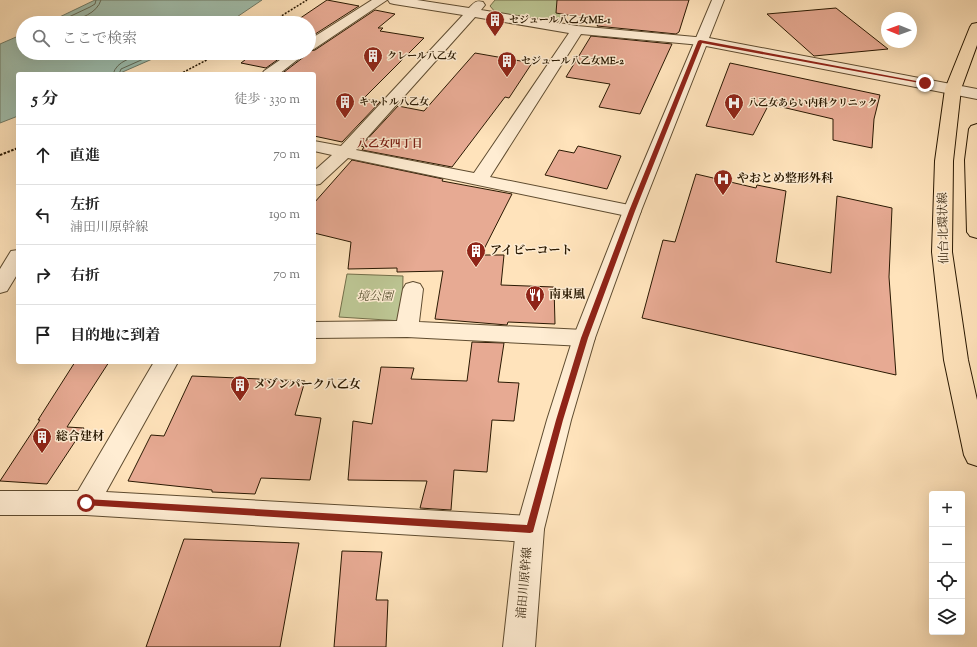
<!DOCTYPE html>
<html lang="ja">
<head>
<meta charset="utf-8">
<style>
	:root { --surface:#fff; --page:#f2f2f2; --text:#222; --muted:#767676; --line:#e0e0e0 }
	body { margin:0; font-family:"Sorts Mill Goudy","Noto Serif JP",serif; background:var(--page); color:var(--text) }
	.controls { position:absolute; right:12px; bottom:12px; display:grid; overflow:hidden; border-radius:4px; box-shadow:0 4px 16px #0002 }
	.controls button { width:36px; height:36px; display:grid; place-items:center; padding:0; border:0; border-bottom:1px solid var(--line); background:var(--surface); color:var(--text); font:20px sans-serif }
	.compass { position:absolute; left:881px; top:12px; width:36px; height:36px; border-radius:50%; background:var(--surface); box-shadow:0 4px 16px #0002; rotate:271deg }
	.stop { position:absolute; width:12px; height:12px; margin:-9px; border:3px solid #8f2418; border-radius:50%; background:#fff }
	.stop.end { background:#8f2418; border-color:#fff; box-shadow:0 1px 4px #0008 }
	.list { margin:0; padding:0; list-style:none }
	h2 { display:flex; justify-content:space-between; align-items:center; height:52px; margin:0; padding:0 16px; font-size:17px }
	h2 small { font-size:13px; font-weight:400; color:var(--muted) }
	.list li { display:grid; grid-template-columns:26px 1fr auto; gap:12px; align-items:center; box-sizing:border-box; height:60px; padding:0 16px; border-top:1px solid var(--line) }
	.list b { display:block; font-size:15px; white-space:nowrap }
	.list p { margin:0; font-size:13px; white-space:nowrap; color:var(--muted) }
	.list em { font-size:13px; font-style:normal; color:var(--muted) }
	.icon { flex:none; width:22px; height:22px; fill:none; stroke:currentColor; stroke-width:2; stroke-linecap:round; stroke-linejoin:round }
	.map { position:relative; flex:none; width:977px; height:647px; overflow:hidden }
	.search { position:absolute; background:var(--surface); box-shadow:0 4px 16px #0002; left:16px; top:16px; width:300px; height:44px; display:flex; align-items:center; gap:10px; box-sizing:border-box; padding:0 14px; border-radius:22px; color:var(--muted); font-size:15px }
	.panel { position:absolute; background:var(--surface); box-shadow:0 4px 16px #0002; left:16px; top:72px; width:300px; height:292px; border-radius:4px }
	.map>svg:first-child { display:block }
	.green { fill:#bcc593; stroke:#736f4a }
	.water { fill:#a1beac; stroke:#717c68 }
	.lines { fill:none; stroke-linecap:round; stroke-linejoin:round }
	.shore { stroke:#666c57; stroke-width:1 }
	.building { fill:#e7aa93; stroke:#2a1902 }
	.minor-casing { stroke:#5f4c30; stroke-width:2 }
	.tertiary-casing { stroke:#5f4c30; stroke-width:2 }
	.primary-casing { stroke:#2a1902; stroke-width:2 }
	.path-far1 { stroke:#2a1902; stroke-width:1.5; stroke-dasharray:2 1.5; stroke-linecap:butt }
	.path { stroke:#2a1902; stroke-width:2; stroke-dasharray:2.5 1.5; stroke-linecap:butt }
	.minor { fill:#ffedd3; fill-rule:evenodd }
	.tertiary { fill:#ffedd3; fill-rule:evenodd }
	.primary { fill:#ffe3bb; fill-rule:evenodd }
	.route { fill:#8f2418 }
	.labels { text-anchor:middle; dominant-baseline:central; stroke-width:3; stroke-linejoin:round; paint-order:stroke }
	.far-poi-label { font-size:10px; font-weight:bold; fill:#2a1902; stroke:#ffedd3; text-anchor:start }
	.far-neighbourhood-label { font-size:11px; font-weight:bold; fill:#7a1f14; stroke:#ffedd3 }
	.poi-label { font-size:12px; font-weight:bold; fill:#2a1902; stroke:#ffedd3; text-anchor:start }
	.street-label { font-size:12px; fill:#2a1902; stroke:#ffedd3 }
	.park-label { font-size:12px; font-style:italic; fill:#5d5535; stroke:#ffedd3 }
</style>
</head>
<body>
<div class="map">
<svg width="977" height="647" viewBox="0 0 977 647">
	<rect width="100%" height="100%" fill="#ffe3bb"/>
	<filter id="stains"><feTurbulence type="fractalNoise" baseFrequency=".005" numOctaves="4"/><feColorMatrix values="0 0 0 0 .2 0 0 0 0 .09 0 0 0 0 .02 0 0 0 .5 -.17"/></filter>
	<radialGradient id="worn" r=".72"><stop offset=".6" stop-color="#630" stop-opacity="0"/><stop offset="1" stop-color="#630" stop-opacity=".3"/></radialGradient>
	<!-- green -->
	<path class="green" d="M495,0H577L561,22L496,13L490,6Z
		M347,274L403,276L402,321L339,317Z"/>
	<!-- water -->
	<path class="water" d="M95,0H262L228,23H47Z
		M23,34V53H166L118,74H18V116L0,123V44Z"/>
	<g class="lines">
		<!-- shore -->
		<path class="shore" d="M56,23L90,7L95,4L96,0
			M68,23C80,18 97,14 101,0
			M113,74C117,60 133,58 145,53
			M119,74L121,69L157,53"/>
	</g>
	<!-- building -->
	<path class="building" d="M327,0L359,6L309,38V23H293Z
		M557,0H689L679,32L676,34L597,26L600,21L556,13Z
		M836,8L888,49L814,56L767,14Z
		M375,10L395,14L378,28H383L380,31L424,38L363,99L380,102L342,142L314,136V74H295L284,72L309,53V51L315,50Z
		M591,36L672,44L640,114L599,107L610,84L566,77Z
		M254,53H287L266,68L241,63Z
		M475,53L532,63L509,98L505,97L452,167L362,150L364,147L361,146L398,106L424,111Z
		M730,63L880,95L874,119L872,148L833,140V119L769,104L753,135L706,126Z
		M578,146L621,156L607,189L545,175L559,150L574,153Z
		M352,160L443,179L442,181L512,194L481,255H504L501,285L554,287L555,324L508,322L507,325L435,319L443,271L397,272V268L348,269L351,242L314,233V203Z
		M696,174L756,188L757,185L786,191L776,262L831,273L837,196L892,208L889,277L896,375L642,318L663,240L675,242Z
		M472,342L504,343L498,382L519,383L514,421L492,420L487,472L454,470L451,510L420,508L427,481L348,480L353,421L372,424L381,367L414,368L411,379L467,381Z
		M75,362H109L67,427L84,428L47,484L0,481L40,420H38Z
		M192,376L305,381L295,415L321,418L310,480L261,478L255,494L212,492V490L128,481L151,435L164,436Z
		M184,539L299,543L280,647H146Z
		M342,551L382,552L376,600H388L386,647H334Z"/>
	<g class="lines">
		<!-- minor casing -->
		<g class="minor-casing">
			<path id="minor" d="M372,0H387L314,49L309,50V40Z
				M388,0H417L469,8C474,3 476,0 483,2L485,5L481,10L577,26L706,38L708,41L706,44L701,45L581,34L490,177L639,207L641,211L639,215L632,217L348,158L320,184L314,185V171L332,155L314,151V141L341,146L463,15L394,4L390,3ZM475,17L569,33L474,173L356,150Z
				M290,53H306L279,74H262L264,71Z
				M18,250V273L7,291L0,293V269L11,251Z
				M413,282L420,284L423,289L419,322L584,330L592,332L595,338L592,344L584,346L407,337L314,338V322L397,321L403,289L406,284Z
				M154,362H178L106,492L530,516L540,520L544,529L540,538L530,542L86,515H0V491H78Z"/>
		</g>
		<!-- tertiary casing -->
		<g class="tertiary-casing">
			<path id="tertiary" d="M712,0H724L709,38L977,89V99L706,46L641,211L595,338L571,420L544,529L535,647H503L516,529L547,420L573,338L623,211Z"/>
		</g>
		<!-- primary casing -->
		<g class="primary-casing">
			<path id="primary" d="M977,23V45L961,89L953,161L952,252L968,360L977,400V466L968,463L964,455L944,360L932,252L935,161L945,89L970,27L972,24Z
				M977,124V238L970,236L967,232L965,160L969,129L971,126Z"/>
		</g>
		<!-- path-far1 -->
		<path class="path-far1" d="M270,23L307,0
			M180,74L220,53"/>
		<!-- path -->
		<path class="path" d="M0,155L18,148"/>
		<!-- minor -->
		<use href="#minor" class="minor"/>
		<!-- tertiary -->
		<use href="#tertiary" class="tertiary"/>
		<!-- primary -->
		<use href="#primary" class="primary"/>
	</g>
	<!-- route -->
	<path class="route" d="M700,40L927,83L925,84L702,43L635,211L588,338L563,420L533,532L530,533L83,505V500L86,499L527,525L556,420L581,338L629,211L698,41Z"/>
	<!-- icons -->
	<defs>
		<g id="building-pin" transform="scale(1)"><path d="M0 17L-7.5 6A9.5 9.5 0 1 1 7.5 6Z" fill="#8f2418" stroke="#ffedd3"/><path d="M-4-6H4V6H1V3H-1V6H-4ZM-2.5-4.3h1.7v1.8h-1.7ZM.8-4.3h1.7v1.8H.8ZM-2.5-1h1.7V.8h-1.7ZM.8-1h1.7V.8H.8Z" fill="#fff"/></g>
		<g id="hospital-pin" transform="scale(1)"><path d="M0 17L-7.5 6A9.5 9.5 0 1 1 7.5 6Z" fill="#8f2418" stroke="#ffedd3"/><path d="M-5-5h3v3.5h4V-5h3V5h-3V1.5h-4V5h-3Z" fill="#fff"/></g>
		<g id="restaurant-pin" transform="scale(1)"><path d="M0 17L-7.5 6A9.5 9.5 0 1 1 7.5 6Z" fill="#8f2418" stroke="#ffedd3"/><path d="M-5-6h1v4h1v-4h1v4h1v-4h1v5L-1.5 .5V6h-2V.5L-5-1ZM5-6V6H3V1.5H1.5Q1.5-4 5-6Z" fill="#fff"/></g>
	</defs>
	<g fill-rule="evenodd">
		<use href="#building-pin" x="495" y="20"/>
		<use href="#building-pin" x="373" y="56"/>
		<use href="#building-pin" x="507" y="61"/>
		<use href="#building-pin" x="345" y="102"/>
		<use href="#hospital-pin" x="734" y="103"/>
		<use href="#hospital-pin" x="723" y="179"/>
		<use href="#building-pin" x="476" y="251"/>
		<use href="#restaurant-pin" x="535" y="295"/>
		<use href="#building-pin" x="240" y="385"/>
		<use href="#building-pin" x="42" y="437"/>
	</g>
	<g class="labels">
		<!-- far-poi labels -->
		<g class="far-poi-label">
			<text x="509" y="20">セジュール八乙女ME-1</text>
			<text x="387" y="56">クレール八乙女</text>
			<text x="521" y="61">セジュール八乙女ME-2</text>
			<text x="359" y="102">キャトル八乙女</text>
			<text x="748" y="103">八乙女あらい内科クリニック</text>
		</g>
		<!-- far-neighbourhood labels -->
		<g class="far-neighbourhood-label">
			<text x="390" y="144">八乙女四丁目</text>
		</g>
		<!-- poi labels -->
		<g class="poi-label">
			<text x="737" y="179">やおとめ整形外科</text>
			<text x="490" y="251">アイビーコート</text>
			<text x="549" y="295">南東風</text>
			<text x="254" y="385">メゾンパーク八乙女</text>
			<text x="56" y="437">総合建材</text>
		</g>
		<!-- street labels -->
		<g class="street-label">
			<text transform="translate(944 228) rotate(-91)">仙台北環状線</text>
			<text transform="translate(525 583) rotate(-85)">浦田川原幹線</text>
		</g>
		<!-- park labels -->
		<g class="park-label">
			<text x="375" y="297">境公園</text>
		</g>
	</g>
	<rect width="100%" height="100%" filter="url(#stains)"/>
	<rect width="100%" height="100%" fill="url(#worn)"/>
</svg>
<div class="controls">
<button>+</button>
<button>−</button>
<button><svg class="icon" aria-label="locate" viewBox="0 0 24 24"><circle cx="12" cy="12" r="6"/><path d="M12 2v4M12 18v4M2 12h4M18 12h4"/></svg></button>
<button><svg class="icon" aria-label="layers" viewBox="0 0 24 24"><path d="M12 4l9 5-9 5-9-5zM3 14l9 5 9-5"/></svg></button>
</div>
<svg class="compass" viewBox="-18 -18 36 36"><path d="M0-13l5 13h-10z" fill="#e53935"/><path d="M0 13l5-13h-10z" fill="#767676"/></svg>
<div class="stop" style="left:86px;top:503px"></div>
<div class="stop end" style="left:925px;top:83px"></div>
<div class="search"><svg class="icon" aria-label="search" viewBox="0 0 24 24"><circle cx="10" cy="10" r="6"/><path d="M15 15l6 6"/></svg>ここで検索</div>
<section class="panel">
<h2>5 分<small>徒歩 · 330 m</small></h2>
<ul class="list">
<li><svg class="icon" aria-label="ahead" viewBox="0 0 24 24"><path d="M12 20V5M6 11l6-6 6 6"/></svg><div><b>直進</b></div><em>70 m</em></li>
<li><svg class="icon" aria-label="left" viewBox="0 0 24 24"><path d="M17 20v-9H6M10 6l-5 5 5 5"/></svg><div><b>左折</b><p>浦田川原幹線</p></div><em>190 m</em></li>
<li><svg class="icon" aria-label="right" viewBox="0 0 24 24"><path d="M7 20v-9h11M14 6l5 5-5 5"/></svg><div><b>右折</b></div><em>70 m</em></li>
<li><svg class="icon" aria-label="arrive" viewBox="0 0 24 24"><path d="M6 21V4h12l-3 4 3 4H6"/></svg><div><b>目的地に到着</b></div></li>
</ul>
</section>
</div>
</body>
</html>
